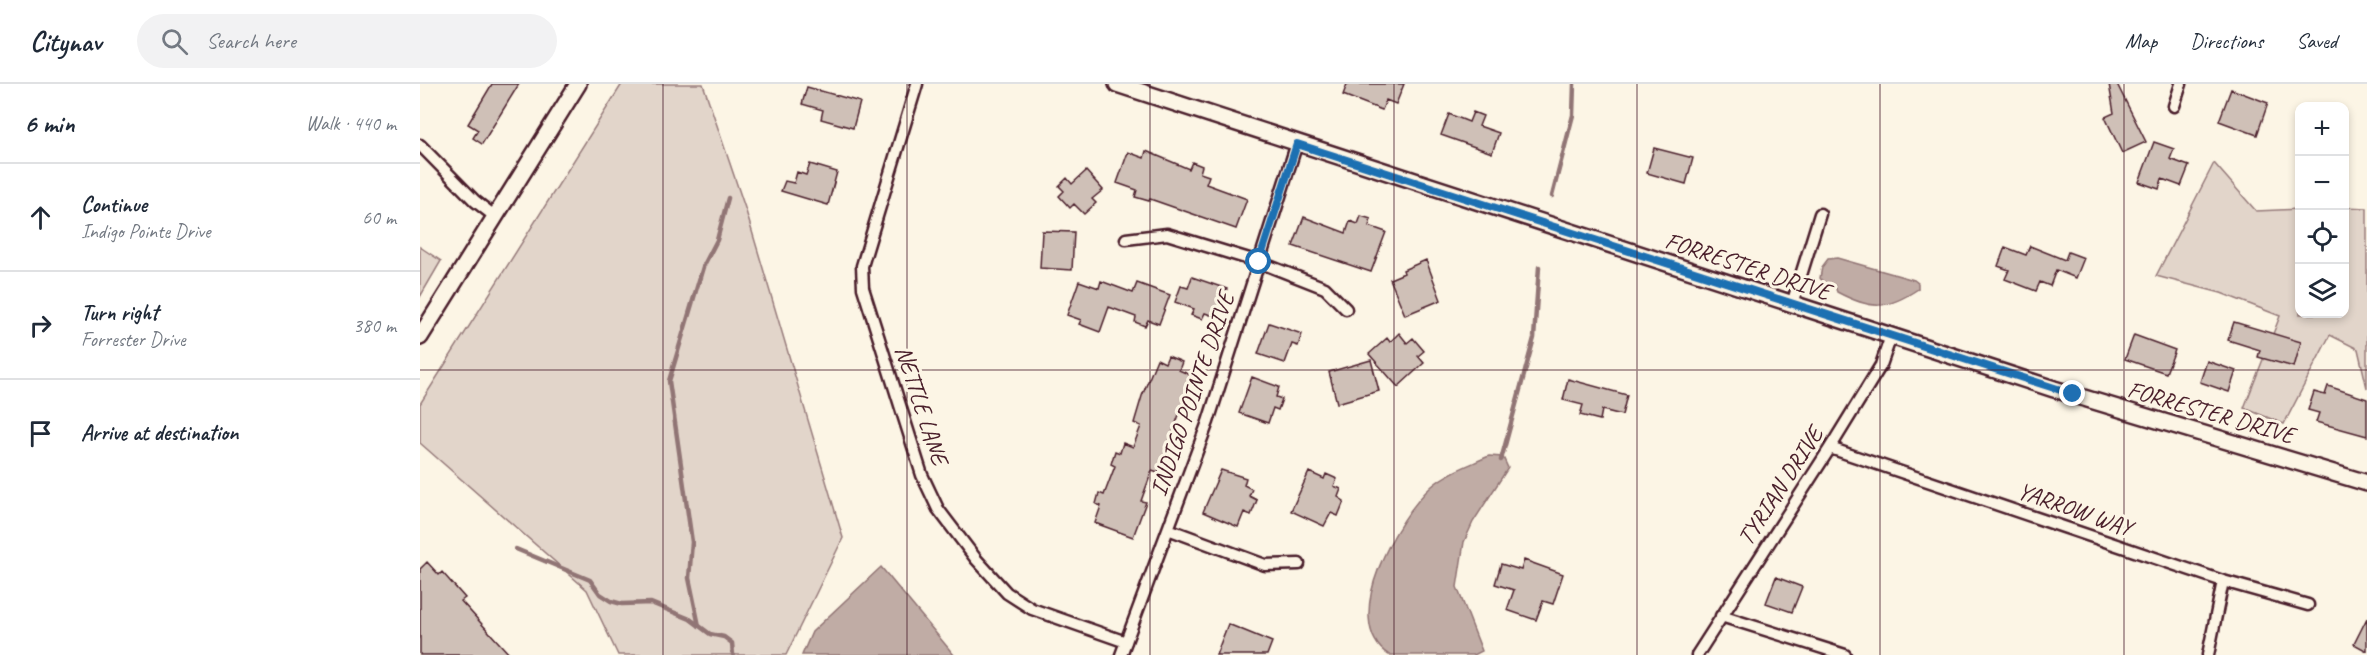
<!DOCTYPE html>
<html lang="en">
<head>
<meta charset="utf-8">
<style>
	:root { --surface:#fff; --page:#f2f2f3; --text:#1f2937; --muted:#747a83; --line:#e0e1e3 }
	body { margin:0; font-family:Caveat,sans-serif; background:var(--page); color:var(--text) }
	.controls { position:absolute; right:18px; top:18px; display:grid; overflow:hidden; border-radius:12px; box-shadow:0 3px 9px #0003 }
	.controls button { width:54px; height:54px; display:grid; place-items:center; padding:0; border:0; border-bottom:2px solid var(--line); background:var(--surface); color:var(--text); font:30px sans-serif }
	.stop { position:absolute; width:18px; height:18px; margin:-14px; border:4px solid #1f6fb2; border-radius:50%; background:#fff }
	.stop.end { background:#1f6fb2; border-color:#fff; box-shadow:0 2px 6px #0008 }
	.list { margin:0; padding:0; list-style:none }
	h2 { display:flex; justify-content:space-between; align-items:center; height:78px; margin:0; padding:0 24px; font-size:26px }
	h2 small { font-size:20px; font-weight:400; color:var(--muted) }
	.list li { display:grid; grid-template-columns:39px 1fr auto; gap:18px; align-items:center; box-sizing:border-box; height:108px; padding:0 24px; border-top:2px solid var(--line) }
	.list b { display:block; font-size:22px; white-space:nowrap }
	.list p { margin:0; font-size:20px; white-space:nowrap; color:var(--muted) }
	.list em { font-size:20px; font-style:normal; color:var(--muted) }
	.icon { flex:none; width:33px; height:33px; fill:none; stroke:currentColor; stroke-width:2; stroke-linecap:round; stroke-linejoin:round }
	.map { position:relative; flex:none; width:1947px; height:571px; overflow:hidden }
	header { display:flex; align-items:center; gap:36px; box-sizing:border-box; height:84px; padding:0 30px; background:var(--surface); border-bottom:2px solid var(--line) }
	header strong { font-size:28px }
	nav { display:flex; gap:33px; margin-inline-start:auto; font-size:21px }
	.search { width:420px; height:54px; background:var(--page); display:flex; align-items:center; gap:15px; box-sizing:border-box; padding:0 21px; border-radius:33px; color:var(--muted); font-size:22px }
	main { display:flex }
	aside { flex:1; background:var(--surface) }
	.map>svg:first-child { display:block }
	.green { fill:#e2d5ca; stroke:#967a7a; stroke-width:1.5 }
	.water { fill:#c0aca5; stroke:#917474; stroke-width:1.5 }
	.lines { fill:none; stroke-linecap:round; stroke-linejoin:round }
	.stream { stroke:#917474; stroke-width:4.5 }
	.building { fill:#cfc0b7; stroke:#4a1f2b; stroke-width:1.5 }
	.street-casing { stroke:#4a1f2b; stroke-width:15 }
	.secondary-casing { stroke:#4a1f2b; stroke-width:20 }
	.street { stroke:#fcf5e5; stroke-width:10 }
	.secondary { stroke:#fcf5e5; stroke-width:15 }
	.route { stroke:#1f6fb2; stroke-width:8 }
	.grid { fill:none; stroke:#4a1f2b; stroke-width:1.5; stroke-opacity:0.55 }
	.labels { text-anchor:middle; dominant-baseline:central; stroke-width:6; stroke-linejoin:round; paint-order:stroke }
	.street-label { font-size:24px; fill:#4a1f2b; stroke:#fcf5e5 }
</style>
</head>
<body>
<header>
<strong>Citynav</strong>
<div class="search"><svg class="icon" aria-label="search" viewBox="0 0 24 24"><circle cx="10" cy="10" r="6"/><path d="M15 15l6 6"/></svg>Search here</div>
<nav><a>Map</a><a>Directions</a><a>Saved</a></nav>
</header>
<main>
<aside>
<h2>6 min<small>Walk · 440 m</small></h2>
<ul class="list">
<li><svg class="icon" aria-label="ahead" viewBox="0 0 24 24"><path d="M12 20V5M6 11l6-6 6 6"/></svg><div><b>Continue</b><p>Indigo Pointe Drive</p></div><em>60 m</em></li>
<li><svg class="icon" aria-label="right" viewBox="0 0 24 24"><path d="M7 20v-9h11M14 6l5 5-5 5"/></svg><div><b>Turn right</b><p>Forrester Drive</p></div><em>380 m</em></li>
<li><svg class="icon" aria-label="arrive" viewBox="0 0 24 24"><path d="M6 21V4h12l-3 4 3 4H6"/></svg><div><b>Arrive at destination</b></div></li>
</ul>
</aside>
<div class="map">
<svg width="1947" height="571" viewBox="0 0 1947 571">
	<rect width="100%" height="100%" fill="#fcf5e5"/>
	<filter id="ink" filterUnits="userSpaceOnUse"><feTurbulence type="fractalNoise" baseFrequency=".0167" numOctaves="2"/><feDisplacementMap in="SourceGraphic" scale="12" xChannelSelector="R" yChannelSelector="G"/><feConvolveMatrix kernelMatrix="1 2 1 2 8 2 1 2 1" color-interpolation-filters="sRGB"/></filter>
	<g filter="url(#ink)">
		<!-- green -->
		<path class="green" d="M202,0H283L326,127L423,454L366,571H198L167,506L0,359V320Z
			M1794,79L1836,127L1879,125L1880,230H1924L1925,123L1947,124V304L1938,265L1910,251L1864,340L1824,324L1860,232L1801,209L1736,192Z
			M0,163L21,177L0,213Z"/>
		<!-- water -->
		<path class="water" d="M1417,174L1494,196L1498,199V205C1467,226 1451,226 1417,208L1415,202L1404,199L1400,194L1402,183L1408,175Z
			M1069,372L1083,373L1088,384L1053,438L1044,458L1037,503L1062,567L1054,571H969C917,537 979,431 1012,402C1028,388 1050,381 1069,372Z
			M461,483L534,571H382L392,548Z"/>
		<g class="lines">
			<!-- stream -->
			<path class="stream" d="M1132,112L1153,31L1154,0
				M1081,376L1114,254L1119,183
				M96,465L170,496L180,510L191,517L202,520L231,519L270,535L290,550L304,553L312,559L313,571
				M279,542L269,494L272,458L249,297L283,183L297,156L308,114"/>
		</g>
		<!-- building -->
		<path class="building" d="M72,0H99L62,60L53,54L58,46L48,40Z
			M927,0H984L976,20L966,16L962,26L923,11Z
			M1689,0H1697L1726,58L1702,69L1685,33L1694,29Z
			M387,3L440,18L433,44L401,35L403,26L382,20Z
			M1811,5L1848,19L1837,51L1799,37Z
			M1053,28L1063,32L1059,42L1079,49L1072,69L1021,51L1029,30L1049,38Z
			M1734,58L1754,65L1750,75L1769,82L1761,102L1742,95L1739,105L1719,98Z
			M1234,64L1273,74L1266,100L1227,89Z
			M726,67L769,85L772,78L782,82L780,89L789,92L786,100L827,115L816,145L730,115L729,117L715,113L717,106L697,99L708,68L724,74Z
			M390,80L417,88L408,121L361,107L365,97L374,99L377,88L386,91Z
			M666,87L683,106L672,115L676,119L664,130L654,120L650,124L639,112L644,107L639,102L647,94L652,100Z
			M941,132L951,135L949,142L966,148L951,188L873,162L884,133L926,149L930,137L938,140Z
			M622,147L654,148L652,186L620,184Z
			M1610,162L1645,176L1648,168L1664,174L1656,194L1636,186L1630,202L1620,198L1616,207L1585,195L1589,186L1578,182L1585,163L1606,171Z
			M1006,176L1021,216L985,231L970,195L984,189L983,186Z
			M772,193L807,205L796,233L785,229L782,235L771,231L774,225L755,218L761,202L768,204Z
			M659,197L679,204L681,197L713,209L717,199L750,211L739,240L728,236L725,242L715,238L716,233L689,223L680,248L659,240L661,236L647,231Z
			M1814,238L1881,258L1874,283L1838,273L1840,266L1808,256Z
			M849,239L882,250L878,262L872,260L865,279L838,270Z
			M979,249L987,259L993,254L1004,267L998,272L1004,279L978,303L949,270L967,254L970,258Z
			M1714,251L1755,266L1746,289L1705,275Z
			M748,272L762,278L759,286L773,292L738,389L732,387L721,417L726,418L713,453L675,439L681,422L676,420L679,409L684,411L695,382L691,380L695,367L700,369L703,359L713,363L721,342L714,339L722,312L737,275L745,279Z
			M951,276L959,307L917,319L909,288Z
			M1787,277L1816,287L1809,308L1780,298Z
			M832,293L859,303L856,313L862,315L858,326L853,324L848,339L819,329Z
			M1148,295L1207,311L1202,331L1182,326L1180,336L1160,331L1163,321L1143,316Z
			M1908,302L1947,315V352L1896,338L1899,329L1888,326L1894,308L1905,311Z
			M801,386L826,394L824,401L832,405L829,412L837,416L831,431L824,428L818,443L783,428Z
			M889,388L904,395L906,390L917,395L914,402L921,405L918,413L924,417L918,432L911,429L904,442L871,427Z
			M1104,476L1143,490L1133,520L1123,517L1116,536L1087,526L1094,506L1075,500L1081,480L1101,486Z
			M7,478L19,491L22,488L45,514L41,517L90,571H0V485Z
			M1356,493L1382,503L1372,528L1346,519Z
			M1947,534V567L1934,560Z
			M808,540L852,558L847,571H796Z"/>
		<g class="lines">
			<!-- street casing -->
			<g class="street-casing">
				<path id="street" d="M497,0L442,182L443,204L502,391L518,425L556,475L587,509L612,525L706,558
					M1754,22L1761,0
					M0,61L55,117L73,131
					M706,155L747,150L839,178L905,204L926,225
					M1372,220L1400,130
					M1410,364L1803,497L1888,521
					M748,445L845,481L879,480
					M1301,532L1425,571
					M701,571L788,338L877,59
					M1277,571L1410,364L1461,281L1471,252
					M1788,571L1803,497"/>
			</g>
			<!-- secondary casing -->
			<g class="secondary-casing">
				<path id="secondary" d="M697,0L1634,305L1947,399
					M0,253L158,0"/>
			</g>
			<!-- street -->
			<use href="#street" class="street"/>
			<!-- secondary -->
			<use href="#secondary" class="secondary"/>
		</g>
	</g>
	<g class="lines" filter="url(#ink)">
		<!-- route -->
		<path class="route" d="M839,178L877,60L1653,310"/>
	</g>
	<!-- grid -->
	<path class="grid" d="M243,0V571M487,0V571M730,0V571M974,0V571M1217,0V571M1460,0V571M1704,0V571M0,286H1947"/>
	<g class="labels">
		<!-- street labels -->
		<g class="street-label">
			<text transform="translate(1328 182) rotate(18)">FORRESTER DRIVE</text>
			<text transform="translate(772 310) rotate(-71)">INDIGO POINTE DRIVE</text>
			<text transform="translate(502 321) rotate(72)">NETTLE LANE</text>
			<text transform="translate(1791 328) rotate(16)">FORRESTER DRIVE</text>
			<text transform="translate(1360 402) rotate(-57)">TYRIAN DRIVE</text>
			<text transform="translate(1655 425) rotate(19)">YARROW WAY</text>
		</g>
	</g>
</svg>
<div class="controls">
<button>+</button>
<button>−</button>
<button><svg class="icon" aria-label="locate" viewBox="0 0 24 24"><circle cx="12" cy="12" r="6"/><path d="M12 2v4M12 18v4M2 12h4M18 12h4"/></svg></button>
<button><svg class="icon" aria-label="layers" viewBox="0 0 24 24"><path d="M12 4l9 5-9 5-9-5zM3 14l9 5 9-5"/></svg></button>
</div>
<div class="stop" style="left:839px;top:178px"></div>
<div class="stop end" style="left:1653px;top:310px"></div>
</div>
</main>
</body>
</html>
